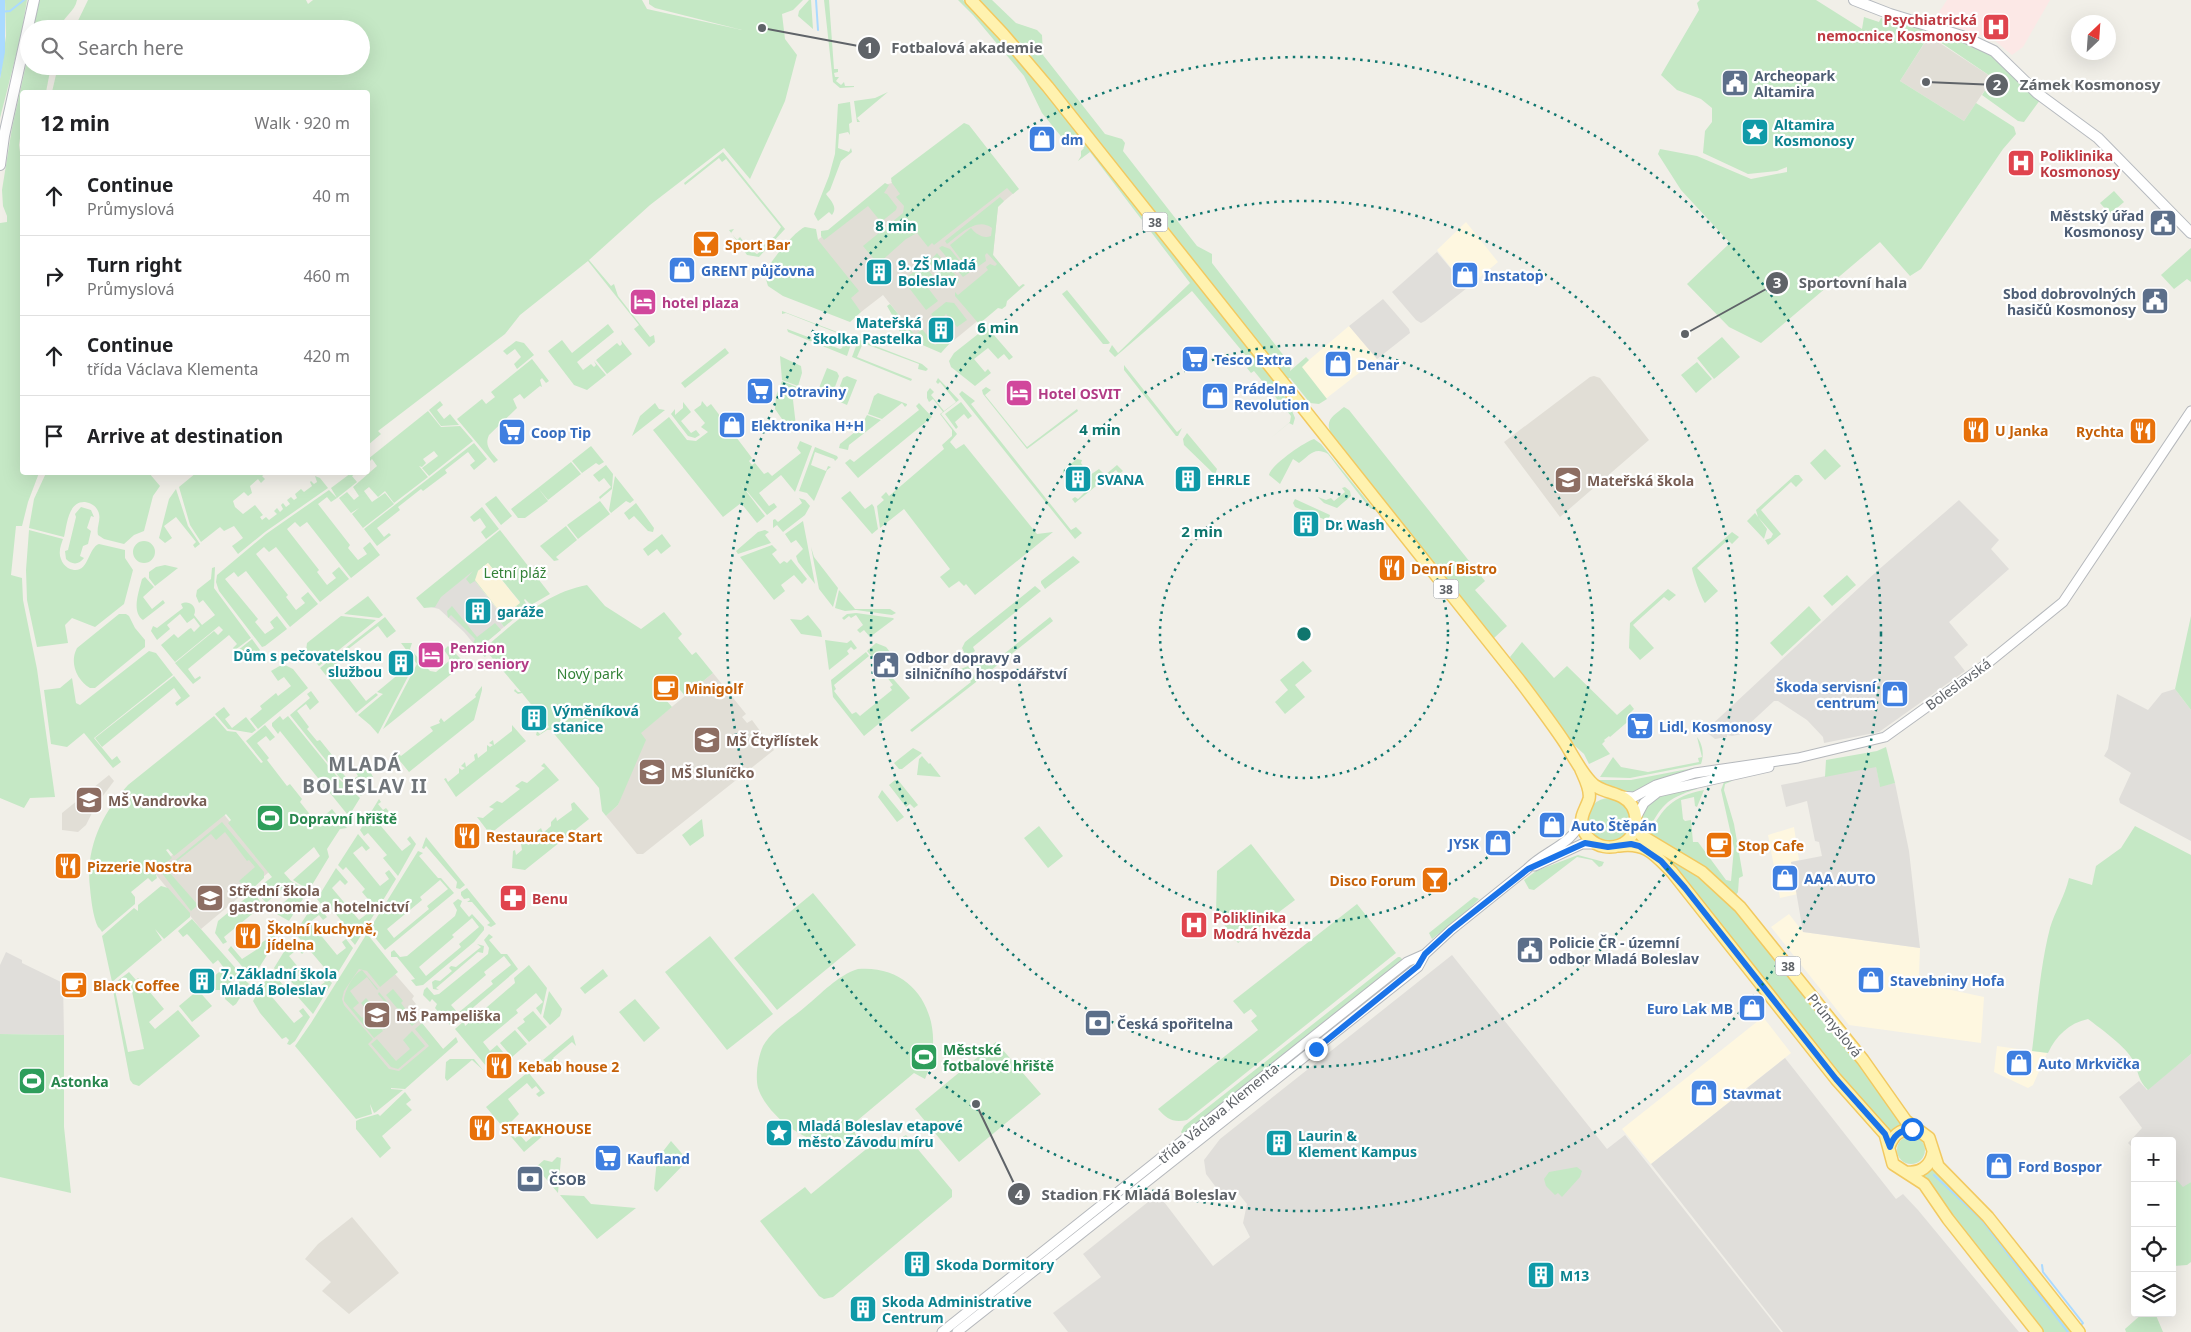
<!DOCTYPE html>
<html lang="en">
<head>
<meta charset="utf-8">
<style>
	:root { --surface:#fff; --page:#f6f6f6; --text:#202124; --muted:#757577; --line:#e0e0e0 }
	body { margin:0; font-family:"Noto Sans",sans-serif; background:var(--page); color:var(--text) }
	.controls { position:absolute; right:15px; bottom:15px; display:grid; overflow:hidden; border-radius:5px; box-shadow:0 5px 20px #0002 }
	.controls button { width:45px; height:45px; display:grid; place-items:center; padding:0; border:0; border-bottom:1px solid var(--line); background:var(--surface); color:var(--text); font:25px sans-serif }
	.compass { position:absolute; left:2071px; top:15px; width:45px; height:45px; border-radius:50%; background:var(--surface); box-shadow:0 5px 20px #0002; rotate:25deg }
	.stop { position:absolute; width:15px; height:15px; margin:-11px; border:4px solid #1a73e8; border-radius:50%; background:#fff }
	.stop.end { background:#1a73e8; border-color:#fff; box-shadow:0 1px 5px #0008 }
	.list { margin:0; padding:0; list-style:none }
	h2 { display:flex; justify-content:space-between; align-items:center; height:65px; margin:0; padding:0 20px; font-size:21px }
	h2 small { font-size:16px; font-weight:400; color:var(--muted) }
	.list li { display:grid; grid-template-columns:32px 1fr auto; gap:15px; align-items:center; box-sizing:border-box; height:80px; padding:0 20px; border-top:1px solid var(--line) }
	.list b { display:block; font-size:19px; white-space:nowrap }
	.list p { margin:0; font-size:16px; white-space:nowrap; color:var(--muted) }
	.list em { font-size:16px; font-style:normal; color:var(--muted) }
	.icon { flex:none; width:28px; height:28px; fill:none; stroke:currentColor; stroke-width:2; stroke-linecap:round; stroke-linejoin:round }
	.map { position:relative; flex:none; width:2191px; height:1332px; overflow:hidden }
	.search { position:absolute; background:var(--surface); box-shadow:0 5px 20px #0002; left:20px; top:20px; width:350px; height:55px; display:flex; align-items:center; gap:12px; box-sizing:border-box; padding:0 18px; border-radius:28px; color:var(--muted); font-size:19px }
	.panel { position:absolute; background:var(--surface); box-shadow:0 5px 20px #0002; left:20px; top:90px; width:350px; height:385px; border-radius:5px }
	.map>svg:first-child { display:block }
	.commercial { fill:#fef7e0 }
	.industrial { fill:#e0deda }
	.education { fill:#e1ded6 }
	.medical { fill:#fce8e6 }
	.green { fill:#c5e8c5; fill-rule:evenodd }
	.sand { fill:#fbf3d9 }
	.water { fill:#aadaff }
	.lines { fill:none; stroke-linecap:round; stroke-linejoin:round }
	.stream { stroke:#aadaff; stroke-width:2 }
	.tertiary-casing { stroke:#b5b8bc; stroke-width:11 }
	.secondary-casing { stroke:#b6babf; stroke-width:12 }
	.primary-casing { stroke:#f2c960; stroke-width:14 }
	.tertiary { stroke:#fff; stroke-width:9 }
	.secondary { stroke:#fff; stroke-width:10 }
	.primary { stroke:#fff2af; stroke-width:11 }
	.route { stroke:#1a73e8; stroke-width:6 }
	.ring { fill:none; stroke:#0f766e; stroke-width:2.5; stroke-dasharray:2.5 5 }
	.labels { text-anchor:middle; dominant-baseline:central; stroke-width:4.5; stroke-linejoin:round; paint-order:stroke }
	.shield { fill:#fff; stroke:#8f9295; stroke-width:1 }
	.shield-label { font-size:12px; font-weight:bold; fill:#5f6368 }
	.health-label { font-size:14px; font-weight:bold; fill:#be3a42; stroke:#fff; text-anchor:start }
	.service-label { font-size:14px; font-weight:bold; fill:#4e5e75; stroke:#fff; text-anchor:start }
	.culture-label { font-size:14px; font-weight:bold; fill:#0d838f; stroke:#fff; text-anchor:start }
	.shop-label { font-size:14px; font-weight:bold; fill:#366cbe; stroke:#fff; text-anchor:start }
	.food-label { font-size:14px; font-weight:bold; fill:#c56008; stroke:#fff; text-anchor:start }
	.hotel-label { font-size:14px; font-weight:bold; fill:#b23c85; stroke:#fff; text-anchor:start }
	.education-label { font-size:14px; font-weight:bold; fill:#785e54; stroke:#fff; text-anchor:start }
	.park-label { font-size:14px; fill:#348238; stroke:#fff }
	.street-label { font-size:14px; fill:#5f6368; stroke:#fff }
	.leisure-label { font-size:14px; font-weight:bold; fill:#27864d; stroke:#fff; text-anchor:start }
	.district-label { font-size:19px; font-weight:bold; letter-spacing:1px; fill:#70757a; stroke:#fff }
	.centre { fill:#0f766e; stroke:#fff; stroke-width:2.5 }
	.ring-label { font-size:15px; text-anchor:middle; font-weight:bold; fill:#0f766e; stroke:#fff; stroke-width:4.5; stroke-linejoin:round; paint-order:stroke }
	.leader { fill:none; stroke:#5f6368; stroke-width:2 }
	.callout-dot { fill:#5f6368; stroke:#fff; stroke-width:2 }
	.mark-label { font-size:15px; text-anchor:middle; font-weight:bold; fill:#fff }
	.callout-label { font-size:15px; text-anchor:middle; font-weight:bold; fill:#5f6368; stroke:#fff; stroke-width:4.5; stroke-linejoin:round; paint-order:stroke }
</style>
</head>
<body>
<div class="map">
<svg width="2191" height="1332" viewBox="0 0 2191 1332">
	<rect width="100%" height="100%" fill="#f1efe8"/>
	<!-- commercial -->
	<path class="commercial" d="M1466,222L1498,262L1467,288L1437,250Z
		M1349,326L1377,359L1319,404L1289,377Z
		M1794,827L1799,860L1791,862L1798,894L1780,898L1768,835Z
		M1789,914L1803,932L1920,948L1919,975L1941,984L1942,988L1984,997L1981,1043L1849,1025L1771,927Z
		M1763,1017L1791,1053L1651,1164L1622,1129Z
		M1997,1046L2047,1053L2033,1085L2028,1088L1994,1072Z"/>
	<!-- industrial -->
	<path class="industrial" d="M1437,252L1467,288L1425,321L1421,323L1416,320L1392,292Z
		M1383,299L1409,329L1410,333L1377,359L1349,326Z
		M1959,500L1999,540L1991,549L2009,569L1949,622L1968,645L1954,657L1965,671L1879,732L1824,743L1823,737L1807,720L1778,701H1774L1746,727L1745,732L1742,734L1732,736L1727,735V737L1715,739L1705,731L1876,572Z
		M469,567L477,573L475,581L503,617L499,620L504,627L478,649L464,632L439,609L427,606Z
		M2175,689L2191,710V841L2120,803L2119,799L2131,773L2104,756L2108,749L2117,694L2148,710L2162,693Z
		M1876,766L1880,786L1895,783L1909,851L1920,948L1803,932L1791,862L1822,856L1819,842L1815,841L1807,801L1786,807L1781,785Z
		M6,952L22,960V963L63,983L64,1035L0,1034V965Z
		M1452,955L1607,1149L1625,1135L1781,1332H1068L1053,1313L1101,1277L1083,1254L1158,1194L1213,1266L1250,1237L1243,1223L1247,1204L1238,1193L1228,1195L1218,1190L1206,1174L1204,1160L1220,1139Z
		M2191,1054V1182L2182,1189L2172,1177V1141H2135V1150L2128,1143L2142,1128L2119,1097L2139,1081L2147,1090Z
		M1785,1058L1896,1199L1903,1194L1918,1210L2019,1332H1783L1651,1164Z"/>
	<!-- education -->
	<path class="education" d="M1929,36L1993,78L1964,121L1900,81Z
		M961,126L1015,192L998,206L993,255L1019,287L942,350H938L922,330L915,335L883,295L861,312L853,302L795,258L888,184L892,183L891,181Z
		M1594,376L1600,378L1649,440L1560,517L1504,442L1590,377Z
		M713,673L746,714L742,717L747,723L752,720L774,750L643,854H637L606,816L618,805L640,733Z
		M109,775L114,781L96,805L86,825L78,832L62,830V813Z
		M223,813L269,872L201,929L153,871Z
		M368,943L414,996L412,999L416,1004L410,1009L443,1049L398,1086L331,1005Z
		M352,1217L399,1273L349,1314L322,1291L331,1282L305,1259L318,1244Z"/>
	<!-- medical -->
	<path class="medical" d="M1947,0H2050L2023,47L2012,55L1993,39L1934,20Z"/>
	<!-- green -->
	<path class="green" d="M5,0H27L21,36L0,118V79L6,36Z
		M39,0H77C75,12 62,17 60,29H33Z
		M88,0H306L308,4L313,0H642L647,9L742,30L655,8L649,4V0H803L793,10L782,14L785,39L797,55L785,101L750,179L724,148L650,205L589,260L611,286L614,284L618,296L650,337L654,335L655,342L649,347L634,329L639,325L588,261L520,315L505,334L378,431L381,434L368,445V92H52L58,66H361V29H74Z
		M809,0H811L813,29L798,16L799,11Z
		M824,0H829L834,69H838V72L834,73L835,77H839L836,81L841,85L844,82L845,86H854V87L840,88L833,82Z
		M958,0H963C1009,42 1046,92 1084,140C1155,228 1223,317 1292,405L1290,406L1295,418L1293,425L1289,423L1260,447L1290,422L1291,416L1254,371L1251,373L1247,368L1252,363L1192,291L1115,357L1109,351L1112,345L1118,353L1190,283L1090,152L1078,161L1081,156V151L1084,148L1075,137L1068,142L1064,140L1042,113L1024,76L973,15Z
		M979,0H992L1016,23L1037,30L1042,35L1043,55L1105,134L1122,139L1125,143L1123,151L1197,246L1212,254V263L1291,365L1290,371L1306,357L1309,360L1302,367L1327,399L1319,404L1310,403L1290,378L1287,379L1028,54Z
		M1700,0H1816L1862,29L1864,17L1879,22L1881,18L1932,31L1900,81L1964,121L1976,103L2014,127L2016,134L2003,149L1921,269L1910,276L1880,242L1761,343L1729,327L1687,284L1730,243L1681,190L1658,154L1660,149L1697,156L1751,179L1787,172V167L1777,171L1748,174L1703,153L1705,131L1712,122V108L1701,99L1677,90L1661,75L1699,10L1697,3Z
		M1945,35L1967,41L1988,53L2012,76L2040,100L2024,122L2018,121L1982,95L1993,78L1940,42Z
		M29,51V66H51L46,92H22V125L19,145L22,166V472L39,473L28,502L22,526H16L11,575L22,578L23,600L37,669L55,797L30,798L24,808L0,798V223L7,222V216L3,206L2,190L12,128Z
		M888,92L857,118L860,122H857L854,101L875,98Z
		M850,102L852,122L849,124L850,135L848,132L839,134L838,148L849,152L851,148L852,152L841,161L830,190L826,194C831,201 838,207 832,215L829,212L818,221L814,214L829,176L835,154L838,104Z
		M964,123L969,125L1019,189L1013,194L1007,188L934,245L932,243L928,247L917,233L906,239L878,264L863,246L903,213L904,206L896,197L900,194L892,183L891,178Z
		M723,152L785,229L759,257L747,255L729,230L734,229L731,233L737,240L740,237L748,247L746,248L750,252L752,251L757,254L765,248L764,245L775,236L781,227L726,159L722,162L719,158L685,185L684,183Z
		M885,183L889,185L884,193L887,194L897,207L896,210L881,222L868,206L824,240L821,236V231L828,230Z
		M2114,191L2124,202L2110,214L2100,203Z
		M1000,197L1004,201L998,207L993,255L1019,287L1023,284L1025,285L1007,301L1006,306L1002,309L998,308L979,324L955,296V292L958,295L988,270L986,267L990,264L995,266L997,264L987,253L985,255L986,261L963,277L939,248L942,246L950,249L966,269H968L950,245L971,228C976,234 983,239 991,236L992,228C977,216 959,235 947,244L945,241Z
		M805,227L816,229L818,240L859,291L851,298L861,312L850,322L783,296L768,286C766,280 765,275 767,270C771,260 796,230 805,227Z
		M2191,248V282L2187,279L2174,289L2161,275Z
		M937,253L959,279L958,283L952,288L949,287L929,262Z
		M923,265L937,280L928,288L938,301L926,310L903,280Z
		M1067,290L1110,343L1108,344H1103L1062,294Z
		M946,302L954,303L967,320L957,327L946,314L938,323L931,314Z
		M890,304L915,335L922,329L935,345L945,338L949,344L941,353L904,337L893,322L895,320L887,306Z
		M782,311L853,338L847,356L788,332L787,329L840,349L842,348L845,336L786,313L782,314Z
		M608,324L614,332L577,362L583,370L591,364L594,367L596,365L594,361L606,375L587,390L574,385L548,351L562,340L572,353Z
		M987,327L1013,357L1009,360L1004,354L998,359L988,348L974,359L985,372L988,369L991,373L975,386L951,367L949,361L954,353Z
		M1722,337L1740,357L1714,379L1697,358Z
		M621,340L632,354L607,374L596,360L617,343L620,346L622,344Z
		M860,340L922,364L928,369L926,371L918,369L919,364L863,343L857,357L912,379L911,381L852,357L858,341Z
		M516,341L524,343L534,355L517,369L514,364L521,357L515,349L507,355L503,351Z
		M725,348L729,353L685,388L681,383Z
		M780,356L801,366L802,373L798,386L782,380Z
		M532,359L549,381L546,383L542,378L540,380L542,387L540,386L524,399L520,394L513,399L517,408L489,435C484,446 491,452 498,460L494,463L457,419L482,399L486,404L495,397L491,392Z
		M1697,362L1712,379L1696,393L1681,375Z
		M1124,365L1177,432L1182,428L1178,436H1176L1124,370Z
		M827,368L837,372L839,376L832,395L827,397L817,393Z
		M847,376L857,380L847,405L838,401L836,396L843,378Z
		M938,378L959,400L941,414L957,434L950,442L956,449L964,444L1037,534L1053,532L975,595L966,584L964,586L959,581L949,588L940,577L950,569L904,509L880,528L877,506L884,500L881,497L886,492L889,496L944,449L942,445L952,436V430L940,414L943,412L933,399L929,402L927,398V392L930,388L934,392L931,395L944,411L956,402L940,382L938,384L936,382Z
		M782,381L797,387L793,400L796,426L782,419L775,409L776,396Z
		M986,387L991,390L985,395L1027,447L1077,409L1078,411L1027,449L983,394L982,390Z
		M962,391L975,401L971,404L1071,530L1076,527L1082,533L1075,539L959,394Z
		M878,393L907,404V405L905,407L902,403L882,419L868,414L874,396Z
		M440,401L443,405L437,410L444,419L450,414L459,425L441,426L429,410Z
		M702,401L707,407L711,404L752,458L749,461L752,465L755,463L764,474L768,472L772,476L801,453L797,448L800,441L812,446L795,492L781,475L759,493L769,506L774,503L777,507L767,515L740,483L765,516L757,523L741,503L723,517L653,430L669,417L687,440L696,441L708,432L701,427L705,423L694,410L701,405Z
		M683,402L691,412L681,421L691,433L696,430L700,435L695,438L688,436L671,414L675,409V415L683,408Z
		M961,402L972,416L968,419L964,414L955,422L958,427L956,429L945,414Z
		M655,403L659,409L665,410L632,436L640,416Z
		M919,403L932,417L858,478L845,463L850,459L854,462L919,410L916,406Z
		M1344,407L1349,410L1485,581L1475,590L1507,626L1494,638L1328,432L1330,431C1325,419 1336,414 1344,407Z
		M428,411L441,427L460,426L473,441L429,476L422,468L438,456L434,451L423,459L426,463L422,467L419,466L428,477L394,503L385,491L378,497L369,487L364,491L372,502L385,493L394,504L363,528L352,514L359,508L351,513L339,498L347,492L354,500L359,496L353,487L377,466L372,459L368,463V459Z
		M867,415L881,420L849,445L848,450L839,448L840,444L860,428Z
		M1187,433L1217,469L1215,475L1184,445L1183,439Z
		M1314,439L1321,444L1373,508L1371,509L1365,502L1328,454C1314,446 1309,456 1299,463L1293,459L1280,484L1269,475C1270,466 1304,442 1314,439Z
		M474,443L487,459L474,470L470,465L475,461L468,452L445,470L447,473L423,491L421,489L398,507L400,510L377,528L384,537L389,533L391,535L377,546L364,529Z
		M591,446L604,462L599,465L596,463L582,473L572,461Z
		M815,447L837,456L838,458L835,461L834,459L815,452L811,465L826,471L828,466L831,467L827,470L814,501L807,493L799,491Z
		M1825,449L1841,466L1825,480L1810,463Z
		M1077,459L1082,460L1081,463L1090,475L1099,469L1105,475L1117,465L1123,471L1119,474L1116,470L1075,503L1072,499L1075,497L1078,499L1091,486L1074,465L1063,473V470Z
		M571,462L581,474L548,500L538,488Z
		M606,465L613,474L612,489L600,499L599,497L611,487L604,478L599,482L593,475Z
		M46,473H149L160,486L153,496L144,531L134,535L124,544L104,539L98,535C96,527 102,519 98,511C96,506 91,503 85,502C68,501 67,525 64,537L29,528L34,499Z
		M196,473H266L262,476L265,479L261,483L258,479L250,486L252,493L248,496L244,492L233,501L235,507L243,514L255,505L263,515L260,517L262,520L266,517L269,520L277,514L274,511L277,508L280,512L283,509L281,505L283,503L286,507L290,504L287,500L291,497L294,500L297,498L295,494L301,489L304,492L312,486L310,482L311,481L314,484L317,482L315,476L320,478L328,488L265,532L238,554L232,546L243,538L234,526L224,531L220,527L201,542L190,525L179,487Z
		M351,473H356L352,476L357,482L337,498L331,488Z
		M1795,475H1799L1803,480L1796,487L1791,482L1761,510L1781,534L1768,545L1765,540L1771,538L1773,534L1758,517L1756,510Z
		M615,476L634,500L630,503L626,501L611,513L609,510Z
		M1345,487L1350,491L1351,496L1337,508L1324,503L1318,497L1326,500L1331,498L1334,501L1345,492L1342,488Z
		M538,488L548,501L525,518H518L511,509Z
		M176,489L188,526L200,544L195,548L193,545L196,542L176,517L164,526L172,538L165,543L159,538L169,499Z
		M329,490L337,498L331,502L327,497L318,504L350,545L348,548L358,560L367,554L363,548L370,542L380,555L351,578L307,522L300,527L295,522L287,529L319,570L317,572L327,585L336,578L332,573L339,567L349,579L320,602L276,547L269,552L264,547L256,554L288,595L286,597L296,610L305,603L301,598L308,592L318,604L290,627L246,571L238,577L234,572L225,579L258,619L255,622L265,634L274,628L270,622L277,616L287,629L265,646L262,647L219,591L216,582L217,575L266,534Z
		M850,491L865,509L872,504L874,507L878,529L872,534L841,498Z
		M496,496L512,516L501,525L485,504Z
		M799,498L805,500L810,506L805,515L783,532L777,525L773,528V520L775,519L778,522L802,503Z
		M1295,499L1330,515L1328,521L1295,507L1293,503Z
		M600,501L610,514L578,539L567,525Z
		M636,503L654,528L653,532L648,531L634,516L629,520L624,513Z
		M81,507L91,510L94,517L91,516L87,528L91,531L88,544L83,546L80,556L84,558C79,565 72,565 66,559L65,551L68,550L76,517L75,514Z
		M482,507L499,529L486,539L481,532L486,527L480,518L474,522L470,517Z
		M1755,513L1767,529L1764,539L1747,521Z
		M803,521L815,584L798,562L796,556L803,549L796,540L791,543L785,534Z
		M566,526L577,540L556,557L559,560L554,561L540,546Z
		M29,530L63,539C61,545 58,552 61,559C62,563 65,566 68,568C89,578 87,548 99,544L125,550V558L133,570L124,604L95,627L72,618L65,625L68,643L37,647L27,600L26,570Z
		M500,530L550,594L531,605L525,599L524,600L528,607L504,627L499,620L503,616L475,581L470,584L466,579L473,571L441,597L435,607L424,608L416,598ZM488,563L520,602L504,616L478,571Z
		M765,530L769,532L765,535L771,543L738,554L736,551L758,532Z
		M1732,532L1739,537L1732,544L1728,540L1697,568L1718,591L1705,603C1702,600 1692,572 1692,568Z
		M662,534L671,546L661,554L657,549L648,556L643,549Z
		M133 552a11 11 0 1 1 22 0a11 11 0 1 1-22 0Z
		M772,545L777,550L772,554L780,564L784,561L787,563L791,559L807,579L802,584L794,575L781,585L785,591L774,600L740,557Z
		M811,547L814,557L838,588L833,607L819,589Z
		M1073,556L1080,562L1045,589L1041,583V581Z
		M165,565L178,568L155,586L149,578V572L156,567Z
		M215,567L214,588L251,638L235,650L233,648L237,644L229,635L188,669L195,679L200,676L201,678L193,684L175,663L214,631L218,635L223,630L219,626L175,662L161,645L174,634L178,638L189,629L191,628L194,632L200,626L194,618L187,623L180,614L167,625L170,629L157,640L151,631L153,626L157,628L183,608L181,604C189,599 198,607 194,615L202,625L215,615L203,600L199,603L196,596L197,590L211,579L212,568Z
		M1847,575L1856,585L1832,606L1823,596Z
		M145,577L154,587L143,597L152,609L163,600L165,603L143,620C131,612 139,591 142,579Z
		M587,585L605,606L641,629L664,612L682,634L678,638L692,655L696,652L713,673L685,696L668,675L654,686L672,707L641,733L646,740L618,805L606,816L602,811L599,788L551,730H547L538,736L536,735L537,731L540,734L549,727L522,693L518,694L514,691L515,689L518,692H521L488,653L485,657L480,652C513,624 544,593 587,585Z
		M1035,586L1041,591L973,647L975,651L971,654H965L962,648L965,642Z
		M1668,589L1676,595L1669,601L1664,597L1633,625L1654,648L1640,660L1629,648L1630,623Z
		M839,590L855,609H890L896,613L892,615L856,610L845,611L835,608Z
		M368,596L383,615L379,618L344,614Z
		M452,606L477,637L495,623L501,630L478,649L473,643L475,639L451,615L448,618L447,611Z
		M1809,606L1821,620L1782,656L1770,643Z
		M856,613L893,618L894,619L870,637L864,630L860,633L857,630L863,625L856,615L851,618L849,616L844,620L842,618L847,614Z
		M119,614H126L129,616L135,628L145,640V647L95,688H90C77,680 69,663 77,648Z
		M808,615L821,631L822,637L801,634L790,619L801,620Z
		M341,616L376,620L319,666L306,651L307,643Z
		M2191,616V710L2175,689Z
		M385,617L396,631L387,638L378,626L334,660L366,701L376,693L378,695L356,713L320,668Z
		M1050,617L1053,621L985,675L980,674L973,664L974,660L979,655L989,666Z
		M252,639L260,650L245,662L236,652Z
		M825,640L847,643L851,640L857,648L854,650L851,647L847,651L849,654L829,670Z
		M1522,642L1554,678L1567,666L1617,715L1630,704L1634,709L1629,714L1632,718L1610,737L1609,736L1604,740L1605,741L1602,744L1610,754L1589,764L1584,754L1575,746L1510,657Z
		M401,643H412L410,649L430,671L436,672L449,661V657L444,650L448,646L465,663L383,729L417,664Z
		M876,643L886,647L895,658L892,660L888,655L878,664L867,651Z
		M149,651L156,653L173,675L94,738L112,760L117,756L121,762L113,768L84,733L67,747L51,744L44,690L60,688L72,678L76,703L80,705Z
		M866,652L869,656L834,685L836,689L834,691L852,714L856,712L860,716L892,690L890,687L893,685L886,676L889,674L910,698L864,736L833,697L831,680Z
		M1303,661L1312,671L1295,685L1305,697L1285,714L1275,702L1288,690L1280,680Z
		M412,663L414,665L378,734L370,725L358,715L383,694L377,692Z
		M283,664L293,669L308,688L258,729L250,719L262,709L260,706L276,693L278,696L291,686L284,677L278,681L271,671Z
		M968,666L977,679L976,682L912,732L910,730L971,682L961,669Z
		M174,676L190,696L177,706L175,703L181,698L174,688L102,747L95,738Z
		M482,686V690L474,720L409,772L395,755L398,753L401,756L433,731L430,727L440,723L439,721L441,718L444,722L476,697L475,695Z
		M311,691L319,702L310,710L306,704L297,711L309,727L307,729L317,741L320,740L332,755L329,757L350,782L358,776L354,770L365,761L373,777L361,796L340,778L290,715L310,698L307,694Z
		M224,707L230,715L225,719L232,728L246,717L256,730L252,733L228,729L215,714Z
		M214,716L227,731L236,732L261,763L263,762L246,741L265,725L275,737L270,741L266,736L257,743L269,758L267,760L287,786L290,784L302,799L300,802L320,827L327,824L329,820L325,815L332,809L347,828L340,829L327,849L329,857L309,890L293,880L320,856L314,847L284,873L291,881L308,891L289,921L273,912L298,890L291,882L266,903L255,890L272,877L228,823L231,820L226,814L174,856L168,849L166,850L172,858L155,871L157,878L152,882L148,878L131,892L135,897V904L102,932C101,930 100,929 98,927C93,917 91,899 90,888C85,849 102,813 128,785Z
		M280,716L283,720L288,716L339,779L360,798L352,811L353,818L349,825L344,818L347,814L280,731L278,734L272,726V723Z
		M512,725L526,741L456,797L444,779L446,778L448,782L459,773V768L462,770L465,768L461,766L465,762L466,767L475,760L474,755L477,753L478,758L487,751V745L490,747L493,745L489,743L493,740L494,745L512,731Z
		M1693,733C1702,740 1705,753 1701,764L1630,778L1600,777L1613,757L1621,767L1648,772L1699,762L1698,758L1702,757L1697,737Z
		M1886,747L1895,783L1880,787L1876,767L1825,777L1826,760L1877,751Z
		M913,748L922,753L902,769H899L894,763Z
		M922,756L929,764L930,763L941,777L917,775L919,759Z
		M544,763L559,780L490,834L477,817L483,818L494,809L489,807L497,801L502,803L520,789L515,786L522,781L527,783L545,768L541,766Z
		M1693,768L1694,771L1630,794L1606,788L1597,780H1631Z
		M1732,779V781L1725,784L1724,790L1734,824L1743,876L1739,878L1738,892L1736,895L1706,869L1648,835C1664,807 1671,797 1704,790L1697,807L1695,806L1694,797L1681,800L1683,819L1685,821L1691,820L1693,842H1698L1726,880L1731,881L1734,848L1721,790L1724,782Z
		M895,780H898L918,805L914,808L910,804L906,807L889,785Z
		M1697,787V789C1665,799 1662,805 1646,834L1643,831L1641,814L1654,796Z
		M882,790L904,817L897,822L878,797Z
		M1587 820a22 22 0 1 1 44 0a22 22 0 1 1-44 0Z
		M379,799L381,802L378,804L383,810L386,808L391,814L388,816L383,812L375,819L402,851L411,844L407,839L410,836L416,844L398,876L383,858L387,855L368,833L364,836L360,830Z
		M574,802L589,819L525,870L512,868L513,851L515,850L516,855L522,850L521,844L527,840L528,845L537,838L536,832L541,828L543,833L551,826V822L556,817L557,821L572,810L571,804Z
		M702,819L704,836L690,846L682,835Z
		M222,822L264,872V878L249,892L239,881L255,867L249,860L247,861L225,832L216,840L211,834L177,861L180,864L169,872L198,905L191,911L161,872Z
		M1039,826L1063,856L1048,868L1024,838Z
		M2135,826L2191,855V1054L2148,1090C2138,1080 2139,1074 2134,1062C2126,1046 2102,1030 2088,1019C2069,1023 2056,1036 2048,1053L2032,1051C2037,1011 2040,967 2050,928C2055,911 2065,896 2069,878L2092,885L2096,866L2121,848Z
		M358,834L370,848L366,851L362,846L353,853L380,886L389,879L385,873L389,870L396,879L377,910L362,892L365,889L346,867L343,870L338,865Z
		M426,837L465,885L460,889L456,888L457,882L426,846L424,849L422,848Z
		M1644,842L1684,865L1726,897L1860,1062L1904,1124L1889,1134Z
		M1251,844L1295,900L1238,943L1216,914L1217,871Z
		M418,851L423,853L419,856L438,878H441L454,893L385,950L369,930ZM440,880L448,889L427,906L429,909L394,938L387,929L422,900L420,897Z
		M1578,855L1604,862L1602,866L1599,867L1592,860L1577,857L1534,890L1529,889L1524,880L1536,871Z
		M336,868L348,882L345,885L340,880L332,888L359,920L368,913L364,908L367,905L375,913L355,945L340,927L344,924L325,901L321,904L317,899Z
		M161,886L168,888L190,913V917L164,939L155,929L162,940L112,982L102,936L134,908L138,911V905Z
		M467,888L496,924L491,927L487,925L490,923L472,902H467L470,900L469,898L464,899L461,895V892Z
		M253,892L263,905L224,937L227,942L223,944L215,933L218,921Z
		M813,893L856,945L777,1010L734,958Z
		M1474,897L1479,899L1464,914L1432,939L1429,933Z
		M458,899L462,901L460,906L469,917L472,914L484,927V930L474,942L423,985L416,986L411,980L415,979L397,957H391V952L394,950L400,957L407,956L455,916L457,910L453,903ZM472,918L479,927L459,944L461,947L426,976L419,967L454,937L452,935Z
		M315,902L327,917L323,920L319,915L310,922L337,955L346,948L342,942L346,939L353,948L334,979L295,933Z
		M1357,904L1396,953L1187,1120C1173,1123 1167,1119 1158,1109L1258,1030L1251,1021L1257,1016L1251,1009L1244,1014L1233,1001Z
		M192,919L239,972L238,976L221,990H214L207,982L224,968L218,960L213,964L189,936L187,934L183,937L178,931Z
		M273,934L277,939L257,971H246L228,950L231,946L242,959L256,950L255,948Z
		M489,934L493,937L489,940L501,954H507L518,969L454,1024L450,1025L435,1008L437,1004L432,999L430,1002L423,995L424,990L427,987L434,995L439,994L488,954L489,948L484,940ZM504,956L511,965L491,981L493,984L458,1013L451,1005L486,975L484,972Z
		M366,935H368L398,972L380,987L367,971L359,969L344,991L342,999L344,1005L373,1039L368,1044L389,1069L399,1071L429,1046L415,1029L422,1023L443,1049L456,1037L458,1042L405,1089L391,1088V1089L403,1090L376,1112L374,1113L370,1104L372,1114L356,1119L295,1046L311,1023Z
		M710,936L773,1014L727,1050L665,972Z
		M293,937L305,951L302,954L298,949L289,956L316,989L325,982L321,977L324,974L332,983L313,1014L297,996L301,993L282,971L278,973L274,968Z
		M477,944L484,946L483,953L478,952L436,988L439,990L433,989L432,982L435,980L440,981L452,971L449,968L451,966L456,967L481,947Z
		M1398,957H1400L1404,961L1184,1136L1181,1132L1184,1126Z
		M529,965L547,988L541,1015L536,1008L543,1002L536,993L516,1010L518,1013L483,1042L490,1051L497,1045L509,1059L496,1066L492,1073L455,1029L464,1021L465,1026L515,983L514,978Z
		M1408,966L1410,969L1191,1143L1189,1141Z
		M603,969L608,976L585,994L580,988Z
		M858,969C921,964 948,1027 925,1079L914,1073L852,1125L857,1138C824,1159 769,1121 758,1088C755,1076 758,1057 763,1046C772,1030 792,1018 805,1007C821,994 838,975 858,969Z
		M362,970L378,989L377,990L367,977L350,991L359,1003L353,1008L362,1018L368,1013L383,1031L374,1038L344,1001C344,992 353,974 362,970Z
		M271,971L284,986L280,989L276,984L267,991L294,1023L303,1016L299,1011L303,1008L310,1017L295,1041L290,1045L287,1044L289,1040L286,1037L282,1039L260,1013L253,1001Z
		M129,972L136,980L138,978L164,1009L149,1022L155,1029L178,1010L200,1036L139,1086L133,1084L130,1080L112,985ZM130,982L144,1049L128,1052L114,985Z
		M242,979L245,980L249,984L236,1004L233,1006L225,999L226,993Z
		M393,989L403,1001L401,1003L407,1011L410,1009L419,1020L412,1026L386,995Z
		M198,990L212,1006L192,1022L179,1006Z
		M549,991L562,1009L560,1016L550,1025L543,1017Z
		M379,992L390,1005L389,1026L384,1030L361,1003L366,998L379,1013L388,1006L378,994Z
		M635,999L660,1028L644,1042L619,1012Z
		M533,1011L547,1027L529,1042L517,1028L525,1022L523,1019Z
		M515,1030L527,1044L512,1057L500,1043Z
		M412,1031L425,1046L398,1069L391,1067L371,1044L377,1039L396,1061L410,1049L403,1040Z
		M0,1034L64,1035V1127L71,1193L0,1177Z
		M573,1035L576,1046L572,1042L553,1058L561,1068L557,1071L543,1060Z
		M996,1042L1041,1094L959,1162L915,1109Z
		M450,1059H474L483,1070L472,1060L447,1081L445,1078L446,1062Z
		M528,1072L545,1093L539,1097L536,1094L540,1091L536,1086L532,1089L527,1083L508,1099L519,1114L506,1127L515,1138L520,1135L526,1142L542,1129L545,1134L524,1152L486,1107Z
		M405,1092L411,1100L406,1104L412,1110L382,1136L391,1148L380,1158L356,1129V1121L360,1119L378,1114L380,1116Z
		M886,1133L894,1142L906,1135L952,1190V1197L833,1297L824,1299L819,1296L760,1221L805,1187L811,1194Z
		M1897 1150a14 14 0 1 1 28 0a14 14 0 1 1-28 0Z
		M671,1141L685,1157V1163L657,1192L654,1189L657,1159Z
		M557,1157L561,1158L558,1193L536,1167L544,1160L552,1162Z
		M1577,1167L1582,1171L1580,1177L1562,1197L1558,1193L1555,1195L1546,1186L1544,1179L1549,1172Z
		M1933,1167L1974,1207L2074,1332H2043L1921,1176Z
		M2172,1175L2183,1187L2191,1182V1262L2187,1265L2174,1266L2172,1262Z
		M560,1195L584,1196L591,1204L636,1208L597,1239Z
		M2143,1313H2155L2163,1332H2126L2125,1329Z"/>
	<!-- sand -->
	<path class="sand" d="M488,563L520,603L503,616L475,580L478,571Z"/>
	<!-- water -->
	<path class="water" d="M0,0H5V52L0,79Z"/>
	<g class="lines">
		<!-- stream -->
		<path class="stream" d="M816,0L818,30
			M0,12L10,11L24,0
			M1934,1175L1981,1219L2068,1332
			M2042,1265L2043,1272L2083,1323L2081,1325"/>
		<!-- tertiary casing -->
		<g class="tertiary-casing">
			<path id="tertiary" d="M1621,796L1634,797L1656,785L1695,773L1798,758L1885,737L1988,663L2063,602L2191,411
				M1636,818L1644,803L1658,792L1769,767
				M1535,866L1582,844H1596
				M942,1332L1407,962L1425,954L1451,930L1527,869C1545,850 1574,845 1582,818
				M957,1332L1418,967L1425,954"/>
		</g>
		<!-- secondary casing -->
		<g class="secondary-casing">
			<path id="secondary" d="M1854,0L1890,14L1962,36L1994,51L2037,93L2098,138L2191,233
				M0,165L4,136L34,0"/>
		</g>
		<!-- primary casing -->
		<g class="primary-casing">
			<path id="primary" d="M971,0L1003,34L1048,87L1520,681C1535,701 1551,722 1565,743C1573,756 1580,770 1590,781C1601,795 1622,790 1632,806C1637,814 1637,826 1632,835C1619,855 1587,849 1582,825C1580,815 1586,809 1589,799C1591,790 1585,779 1581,770
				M1636,822L1637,830L1642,836L1702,872L1740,907L1863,1060L1906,1121L1929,1138L1938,1166L1988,1217L2079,1332
				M1619,846C1646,842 1655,855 1672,872L1836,1079L1885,1134L1893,1164L1924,1184L1948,1219L2037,1332
				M1889,1147C1893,1133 1905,1126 1919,1131
				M1906,1172C1920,1174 1931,1166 1933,1152"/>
		</g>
		<!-- tertiary -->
		<use href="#tertiary" class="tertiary"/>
		<!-- secondary -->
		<use href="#secondary" class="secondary"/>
		<!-- primary -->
		<use href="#primary" class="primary"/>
	</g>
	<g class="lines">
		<!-- route -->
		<path class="route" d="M1316,1049L1418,966L1425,954L1451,930L1528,869L1585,843L1608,847L1631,844L1639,846L1661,861L1685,888L1836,1079L1885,1134L1890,1147C1893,1136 1900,1130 1912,1129"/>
	</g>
	<!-- distance rings -->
	<g class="ring">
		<circle cx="1304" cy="634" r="144"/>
		<circle cx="1304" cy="634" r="289"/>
		<circle cx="1304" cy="634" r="433"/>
		<circle cx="1304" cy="634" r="577"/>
	</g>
	<!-- icons -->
	<defs>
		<g id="hospital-square" transform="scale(1.4375)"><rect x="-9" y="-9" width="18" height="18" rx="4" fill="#e0444e" stroke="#fff"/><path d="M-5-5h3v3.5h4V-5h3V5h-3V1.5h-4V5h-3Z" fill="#fff"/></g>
		<g id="civic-square" transform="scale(1.4375)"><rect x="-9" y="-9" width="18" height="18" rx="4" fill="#5c6f8a" stroke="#fff"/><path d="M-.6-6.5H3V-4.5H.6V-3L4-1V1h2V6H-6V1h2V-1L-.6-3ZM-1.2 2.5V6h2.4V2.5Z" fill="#fff"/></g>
		<g id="sight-square" transform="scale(1.4375)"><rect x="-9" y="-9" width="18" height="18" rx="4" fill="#0f9aa8" stroke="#fff"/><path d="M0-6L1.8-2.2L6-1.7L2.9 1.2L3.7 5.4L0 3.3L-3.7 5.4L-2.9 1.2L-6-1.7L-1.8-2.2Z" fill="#fff"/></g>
		<g id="shop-square" transform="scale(1.4375)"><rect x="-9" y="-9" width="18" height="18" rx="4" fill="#3f7fe0" stroke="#fff"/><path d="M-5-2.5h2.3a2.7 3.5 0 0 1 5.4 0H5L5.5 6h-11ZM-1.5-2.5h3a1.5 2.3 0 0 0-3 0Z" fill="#fff"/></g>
		<g id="bar-square" transform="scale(1.4375)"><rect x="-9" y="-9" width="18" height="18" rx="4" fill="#e8710a" stroke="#fff"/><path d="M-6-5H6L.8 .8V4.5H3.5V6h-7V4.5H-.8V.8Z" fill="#fff"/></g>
		<g id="building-square" transform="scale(1.4375)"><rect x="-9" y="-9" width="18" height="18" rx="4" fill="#0f9aa8" stroke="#fff"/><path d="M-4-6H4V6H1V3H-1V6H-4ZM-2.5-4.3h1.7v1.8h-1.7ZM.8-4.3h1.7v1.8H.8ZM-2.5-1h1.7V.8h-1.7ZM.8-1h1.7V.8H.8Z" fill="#fff"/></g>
		<g id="hotel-square" transform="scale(1.4375)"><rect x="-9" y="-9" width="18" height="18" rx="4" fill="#d1479c" stroke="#fff"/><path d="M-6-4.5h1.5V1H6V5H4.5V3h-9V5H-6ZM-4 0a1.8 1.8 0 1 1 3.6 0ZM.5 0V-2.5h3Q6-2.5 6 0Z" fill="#fff"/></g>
		<g id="supermarket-square" transform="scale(1.4375)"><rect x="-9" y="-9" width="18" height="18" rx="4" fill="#3f7fe0" stroke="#fff"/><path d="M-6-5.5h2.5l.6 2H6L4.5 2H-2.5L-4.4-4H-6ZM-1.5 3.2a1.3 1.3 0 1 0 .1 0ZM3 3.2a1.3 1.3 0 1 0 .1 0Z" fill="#fff"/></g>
		<g id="restaurant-square" transform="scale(1.4375)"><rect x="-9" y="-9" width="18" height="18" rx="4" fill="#e8710a" stroke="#fff"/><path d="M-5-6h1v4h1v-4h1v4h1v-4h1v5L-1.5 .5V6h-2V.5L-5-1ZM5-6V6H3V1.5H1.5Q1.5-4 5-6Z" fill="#fff"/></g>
		<g id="school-square" transform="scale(1.4375)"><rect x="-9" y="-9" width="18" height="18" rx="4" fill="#8d6e63" stroke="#fff"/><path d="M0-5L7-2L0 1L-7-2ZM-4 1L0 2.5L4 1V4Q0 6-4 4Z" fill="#fff"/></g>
		<g id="cafe-square" transform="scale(1.4375)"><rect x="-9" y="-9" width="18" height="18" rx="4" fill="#e8710a" stroke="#fff"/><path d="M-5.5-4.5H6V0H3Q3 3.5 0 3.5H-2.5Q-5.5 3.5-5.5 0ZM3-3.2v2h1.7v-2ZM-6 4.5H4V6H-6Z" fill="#fff"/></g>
		<g id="stadium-square" transform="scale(1.4375)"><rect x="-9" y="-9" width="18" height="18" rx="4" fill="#2e9e5b" stroke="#fff"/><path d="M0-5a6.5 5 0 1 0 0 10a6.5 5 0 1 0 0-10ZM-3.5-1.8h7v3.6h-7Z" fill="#fff"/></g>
		<g id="university-square" transform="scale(1.4375)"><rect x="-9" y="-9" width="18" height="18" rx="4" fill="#8d6e63" stroke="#fff"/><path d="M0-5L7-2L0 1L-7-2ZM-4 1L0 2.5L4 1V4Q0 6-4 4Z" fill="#fff"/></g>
		<g id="pharmacy-square" transform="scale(1.4375)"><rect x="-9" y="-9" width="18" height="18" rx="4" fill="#e0444e" stroke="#fff"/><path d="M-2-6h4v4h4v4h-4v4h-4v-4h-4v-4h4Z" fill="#fff"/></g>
		<g id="bank-square" transform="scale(1.4375)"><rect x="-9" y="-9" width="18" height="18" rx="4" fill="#5c6f8a" stroke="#fff"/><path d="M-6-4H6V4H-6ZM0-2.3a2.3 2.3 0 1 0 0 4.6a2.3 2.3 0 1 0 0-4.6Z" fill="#fff"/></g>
	</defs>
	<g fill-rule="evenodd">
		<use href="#hospital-square" x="1996" y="27"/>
		<use href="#civic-square" x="1735" y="83"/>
		<use href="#sight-square" x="1755" y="132"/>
		<use href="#shop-square" x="1042" y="139"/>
		<use href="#hospital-square" x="2021" y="163"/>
		<use href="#civic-square" x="2163" y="223"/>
		<use href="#bar-square" x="706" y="244"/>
		<use href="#shop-square" x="682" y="270"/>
		<use href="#building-square" x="879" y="272"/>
		<use href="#shop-square" x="1465" y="275"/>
		<use href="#civic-square" x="2155" y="301"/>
		<use href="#hotel-square" x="643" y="302"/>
		<use href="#building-square" x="941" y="330"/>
		<use href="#supermarket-square" x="1195" y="359"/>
		<use href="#shop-square" x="1338" y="364"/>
		<use href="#supermarket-square" x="760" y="391"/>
		<use href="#hotel-square" x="1019" y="393"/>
		<use href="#shop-square" x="1215" y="396"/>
		<use href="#shop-square" x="732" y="425"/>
		<use href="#restaurant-square" x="1976" y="430"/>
		<use href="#restaurant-square" x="2143" y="431"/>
		<use href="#supermarket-square" x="512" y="432"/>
		<use href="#building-square" x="1078" y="479"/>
		<use href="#building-square" x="1188" y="479"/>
		<use href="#school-square" x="1568" y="480"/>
		<use href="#building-square" x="1306" y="524"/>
		<use href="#restaurant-square" x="1392" y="568"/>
		<use href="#building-square" x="478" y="611"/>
		<use href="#hotel-square" x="431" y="655"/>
		<use href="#building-square" x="401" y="663"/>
		<use href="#civic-square" x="886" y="665"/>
		<use href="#cafe-square" x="666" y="688"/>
		<use href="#shop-square" x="1895" y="694"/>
		<use href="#building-square" x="534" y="718"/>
		<use href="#supermarket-square" x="1640" y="726"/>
		<use href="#school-square" x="707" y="740"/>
		<use href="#school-square" x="652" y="772"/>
		<use href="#school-square" x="89" y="800"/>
		<use href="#stadium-square" x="270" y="818"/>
		<use href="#shop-square" x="1552" y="825"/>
		<use href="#restaurant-square" x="467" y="836"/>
		<use href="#shop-square" x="1498" y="843"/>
		<use href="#cafe-square" x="1719" y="845"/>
		<use href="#restaurant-square" x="68" y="866"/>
		<use href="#shop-square" x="1785" y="878"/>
		<use href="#bar-square" x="1435" y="880"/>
		<use href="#university-square" x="210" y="898"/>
		<use href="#pharmacy-square" x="513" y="898"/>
		<use href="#hospital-square" x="1194" y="925"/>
		<use href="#restaurant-square" x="248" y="936"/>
		<use href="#civic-square" x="1530" y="950"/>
		<use href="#shop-square" x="1871" y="980"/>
		<use href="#building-square" x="202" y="981"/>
		<use href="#cafe-square" x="74" y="985"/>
		<use href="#shop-square" x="1752" y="1008"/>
		<use href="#school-square" x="377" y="1015"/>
		<use href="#bank-square" x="1098" y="1023"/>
		<use href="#stadium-square" x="924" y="1057"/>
		<use href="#shop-square" x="2019" y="1063"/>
		<use href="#restaurant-square" x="499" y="1066"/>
		<use href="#stadium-square" x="32" y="1081"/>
		<use href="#shop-square" x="1704" y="1093"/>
		<use href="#restaurant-square" x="482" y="1128"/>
		<use href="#sight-square" x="779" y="1133"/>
		<use href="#building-square" x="1279" y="1143"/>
		<use href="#supermarket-square" x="608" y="1158"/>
		<use href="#shop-square" x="1999" y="1166"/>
		<use href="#bank-square" x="530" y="1179"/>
		<use href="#building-square" x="917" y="1264"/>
		<use href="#building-square" x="1541" y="1275"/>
		<use href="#building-square" x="863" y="1309"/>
	</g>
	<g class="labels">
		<!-- shield labels -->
		<g class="shield">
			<rect x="1142.5" y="212.5" width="25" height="19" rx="4"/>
			<rect x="1433.5" y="579.5" width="25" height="19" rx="4"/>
			<rect x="1775.5" y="956.5" width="25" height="19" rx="4"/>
		</g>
		<g class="shield-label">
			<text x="1155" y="222">38</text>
			<text x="1446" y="589">38</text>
			<text x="1788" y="966">38</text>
		</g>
		<!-- health labels -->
		<g class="health-label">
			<text x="1977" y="19" text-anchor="end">Psychiatrická<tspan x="1977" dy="16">nemocnice Kosmonosy</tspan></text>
			<text x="2040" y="155">Poliklinika<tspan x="2040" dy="16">Kosmonosy</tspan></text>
			<text x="532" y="898">Benu</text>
			<text x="1213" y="917">Poliklinika<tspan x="1213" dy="16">Modrá hvězda</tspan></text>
		</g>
		<!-- service labels -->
		<g class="service-label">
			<text x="1754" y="75">Archeopark<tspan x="1754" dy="16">Altamira</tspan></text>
			<text x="2144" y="215" text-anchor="end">Městský úřad<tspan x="2144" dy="16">Kosmonosy</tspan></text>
			<text x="2136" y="293" text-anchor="end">Sbod dobrovolných<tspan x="2136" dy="16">hasičů Kosmonosy</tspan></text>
			<text x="905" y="657">Odbor dopravy a<tspan x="905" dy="16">silničního hospodářství</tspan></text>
			<text x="1549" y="942">Policie ČR - územní<tspan x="1549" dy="16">odbor Mladá Boleslav</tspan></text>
			<text x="1117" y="1023">Česká spořitelna</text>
			<text x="549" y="1179">ČSOB</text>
		</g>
		<!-- culture labels -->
		<g class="culture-label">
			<text x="1774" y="124">Altamira<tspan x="1774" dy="16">Kosmonosy</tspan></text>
			<text x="898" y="264">9. ZŠ Mladá<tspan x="898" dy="16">Boleslav</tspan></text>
			<text x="922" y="322" text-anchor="end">Mateřská<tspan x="922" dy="16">školka Pastelka</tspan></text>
			<text x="1097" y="479">SVANA</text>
			<text x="1207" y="479">EHRLE</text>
			<text x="1325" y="524">Dr. Wash</text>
			<text x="497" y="611">garáže</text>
			<text x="382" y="655" text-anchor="end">Dům s pečovatelskou<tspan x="382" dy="16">službou</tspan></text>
			<text x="553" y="710">Výměníková<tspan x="553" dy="16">stanice</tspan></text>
			<text x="221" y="973">7. Základní škola<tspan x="221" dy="16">Mladá Boleslav</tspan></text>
			<text x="798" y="1125">Mladá Boleslav etapové<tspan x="798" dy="16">město Závodu míru</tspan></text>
			<text x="1298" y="1135">Laurin &amp;<tspan x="1298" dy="16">Klement Kampus</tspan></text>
			<text x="936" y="1264">Skoda Dormitory</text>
			<text x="1560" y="1275">M13</text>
			<text x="882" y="1301">Skoda Administrative<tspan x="882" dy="16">Centrum</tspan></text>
		</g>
		<!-- shop labels -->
		<g class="shop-label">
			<text x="1061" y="139">dm</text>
			<text x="701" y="270">GRENT půjčovna</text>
			<text x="1484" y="275">Instatop</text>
			<text x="1214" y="359">Tesco Extra</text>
			<text x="1357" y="364">Denar</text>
			<text x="1234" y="388">Prádelna<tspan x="1234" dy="16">Revolution</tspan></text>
			<text x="779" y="391">Potraviny</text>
			<text x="751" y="425">Elektronika H+H</text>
			<text x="531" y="432">Coop Tip</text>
			<text x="1876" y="686" text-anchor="end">Škoda servisní<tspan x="1876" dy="16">centrum</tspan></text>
			<text x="1659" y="726">Lidl, Kosmonosy</text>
			<text x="1571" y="825">Auto Štěpán</text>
			<text x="1479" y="843" text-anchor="end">JYSK</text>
			<text x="1804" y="878">AAA AUTO</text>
			<text x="1890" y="980">Stavebniny Hofa</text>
			<text x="1733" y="1008" text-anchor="end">Euro Lak MB</text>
			<text x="2038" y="1063">Auto Mrkvička</text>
			<text x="1723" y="1093">Stavmat</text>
			<text x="627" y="1158">Kaufland</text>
			<text x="2018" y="1166">Ford Bospor</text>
		</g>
		<!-- food labels -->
		<g class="food-label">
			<text x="725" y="244">Sport Bar</text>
			<text x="1995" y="430">U Janka</text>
			<text x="2124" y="431" text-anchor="end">Rychta</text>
			<text x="1411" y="568">Denní Bistro</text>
			<text x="685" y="688">Minigolf</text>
			<text x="486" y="836">Restaurace Start</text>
			<text x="1738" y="845">Stop Cafe</text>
			<text x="87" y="866">Pizzerie Nostra</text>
			<text x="1416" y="880" text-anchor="end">Disco Forum</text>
			<text x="267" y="928">Školní kuchyně,<tspan x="267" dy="16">jídelna</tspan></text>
			<text x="93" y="985">Black Coffee</text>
			<text x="518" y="1066">Kebab house 2</text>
			<text x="501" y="1128">STEAKHOUSE</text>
		</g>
		<!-- hotel labels -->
		<g class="hotel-label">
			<text x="662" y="302">hotel plaza</text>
			<text x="1038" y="393">Hotel OSVIT</text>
			<text x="450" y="647">Penzion<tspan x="450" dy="16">pro seniory</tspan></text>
		</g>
		<!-- education labels -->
		<g class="education-label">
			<text x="1587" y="480">Mateřská škola</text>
			<text x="726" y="740">MŠ Čtyřlístek</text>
			<text x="671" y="772">MŠ Sluníčko</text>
			<text x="108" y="800">MŠ Vandrovka</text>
			<text x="229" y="890">Střední škola<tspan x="229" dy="16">gastronomie a hotelnictví</tspan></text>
			<text x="396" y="1015">MŠ Pampeliška</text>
		</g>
		<!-- park labels -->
		<g class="park-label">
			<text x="515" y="572">Letní pláž</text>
			<text x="590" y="673">Nový park</text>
		</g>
		<!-- street labels -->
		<g class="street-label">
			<text transform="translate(1958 684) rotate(-36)">Boleslavská</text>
			<text transform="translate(1835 1025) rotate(51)">Průmyslová</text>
			<text transform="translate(1218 1113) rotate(-39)">třída Václava Klementa</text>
		</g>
		<!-- leisure labels -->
		<g class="leisure-label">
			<text x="289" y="818">Dopravní hřiště</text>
			<text x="943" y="1049">Městské<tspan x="943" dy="16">fotbalové hřiště</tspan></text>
			<text x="51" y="1081">Astonka</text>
		</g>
		<!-- district labels -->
		<g class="district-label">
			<text x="365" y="764">MLADÁ<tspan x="365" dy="22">BOLESLAV II</tspan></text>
		</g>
	</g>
	<circle cx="1304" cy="634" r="8" class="centre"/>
	<g class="ring-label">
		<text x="896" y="231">8 min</text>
		<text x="998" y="333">6 min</text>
		<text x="1100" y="435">4 min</text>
		<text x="1202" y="537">2 min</text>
	</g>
	<!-- callouts -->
	<path class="leader" d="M762 28L869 48M1926 82L1997 85M1685 334L1777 283M976 1104L1019 1194"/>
	<g class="callout-dot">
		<circle cx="762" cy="28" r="5"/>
		<circle cx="1926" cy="82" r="5"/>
		<circle cx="1685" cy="334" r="5"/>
		<circle cx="976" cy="1104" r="5"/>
		<circle cx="869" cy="48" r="12"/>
		<circle cx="1997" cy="85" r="12"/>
		<circle cx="1777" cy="283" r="12"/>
		<circle cx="1019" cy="1194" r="12"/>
	</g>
	<g class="mark-label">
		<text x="869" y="53">1</text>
		<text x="1997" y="90">2</text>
		<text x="1777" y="288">3</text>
		<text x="1019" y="1200">4</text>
	</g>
	<g class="callout-label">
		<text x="967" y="53">Fotbalová akademie</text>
		<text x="2090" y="90">Zámek Kosmonosy</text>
		<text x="1853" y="288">Sportovní hala</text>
		<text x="1139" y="1200">Stadion FK Mladá Boleslav</text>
	</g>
</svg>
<div class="controls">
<button>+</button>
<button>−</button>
<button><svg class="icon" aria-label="locate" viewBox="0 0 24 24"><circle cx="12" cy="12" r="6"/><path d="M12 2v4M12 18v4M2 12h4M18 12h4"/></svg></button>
<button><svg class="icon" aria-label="layers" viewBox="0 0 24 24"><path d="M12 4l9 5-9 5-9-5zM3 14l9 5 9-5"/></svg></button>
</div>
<svg class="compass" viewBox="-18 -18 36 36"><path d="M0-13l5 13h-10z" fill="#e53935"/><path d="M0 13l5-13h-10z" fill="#757577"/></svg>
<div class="stop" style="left:1912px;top:1129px"></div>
<div class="stop end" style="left:1316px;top:1049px"></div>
<div class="search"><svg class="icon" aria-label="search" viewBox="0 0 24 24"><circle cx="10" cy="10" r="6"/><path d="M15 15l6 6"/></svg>Search here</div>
<section class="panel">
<h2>12 min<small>Walk · 920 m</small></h2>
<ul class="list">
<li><svg class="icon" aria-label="ahead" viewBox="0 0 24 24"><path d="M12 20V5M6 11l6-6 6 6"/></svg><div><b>Continue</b><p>Průmyslová</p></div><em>40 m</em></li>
<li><svg class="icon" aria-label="right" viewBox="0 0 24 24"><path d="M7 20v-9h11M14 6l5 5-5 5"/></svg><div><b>Turn right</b><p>Průmyslová</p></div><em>460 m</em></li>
<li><svg class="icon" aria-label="ahead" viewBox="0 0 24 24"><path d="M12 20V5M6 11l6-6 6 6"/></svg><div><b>Continue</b><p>třída Václava Klementa</p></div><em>420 m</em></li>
<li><svg class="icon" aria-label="arrive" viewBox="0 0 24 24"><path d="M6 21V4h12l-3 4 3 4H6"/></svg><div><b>Arrive at destination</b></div></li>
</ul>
</section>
</div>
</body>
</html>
